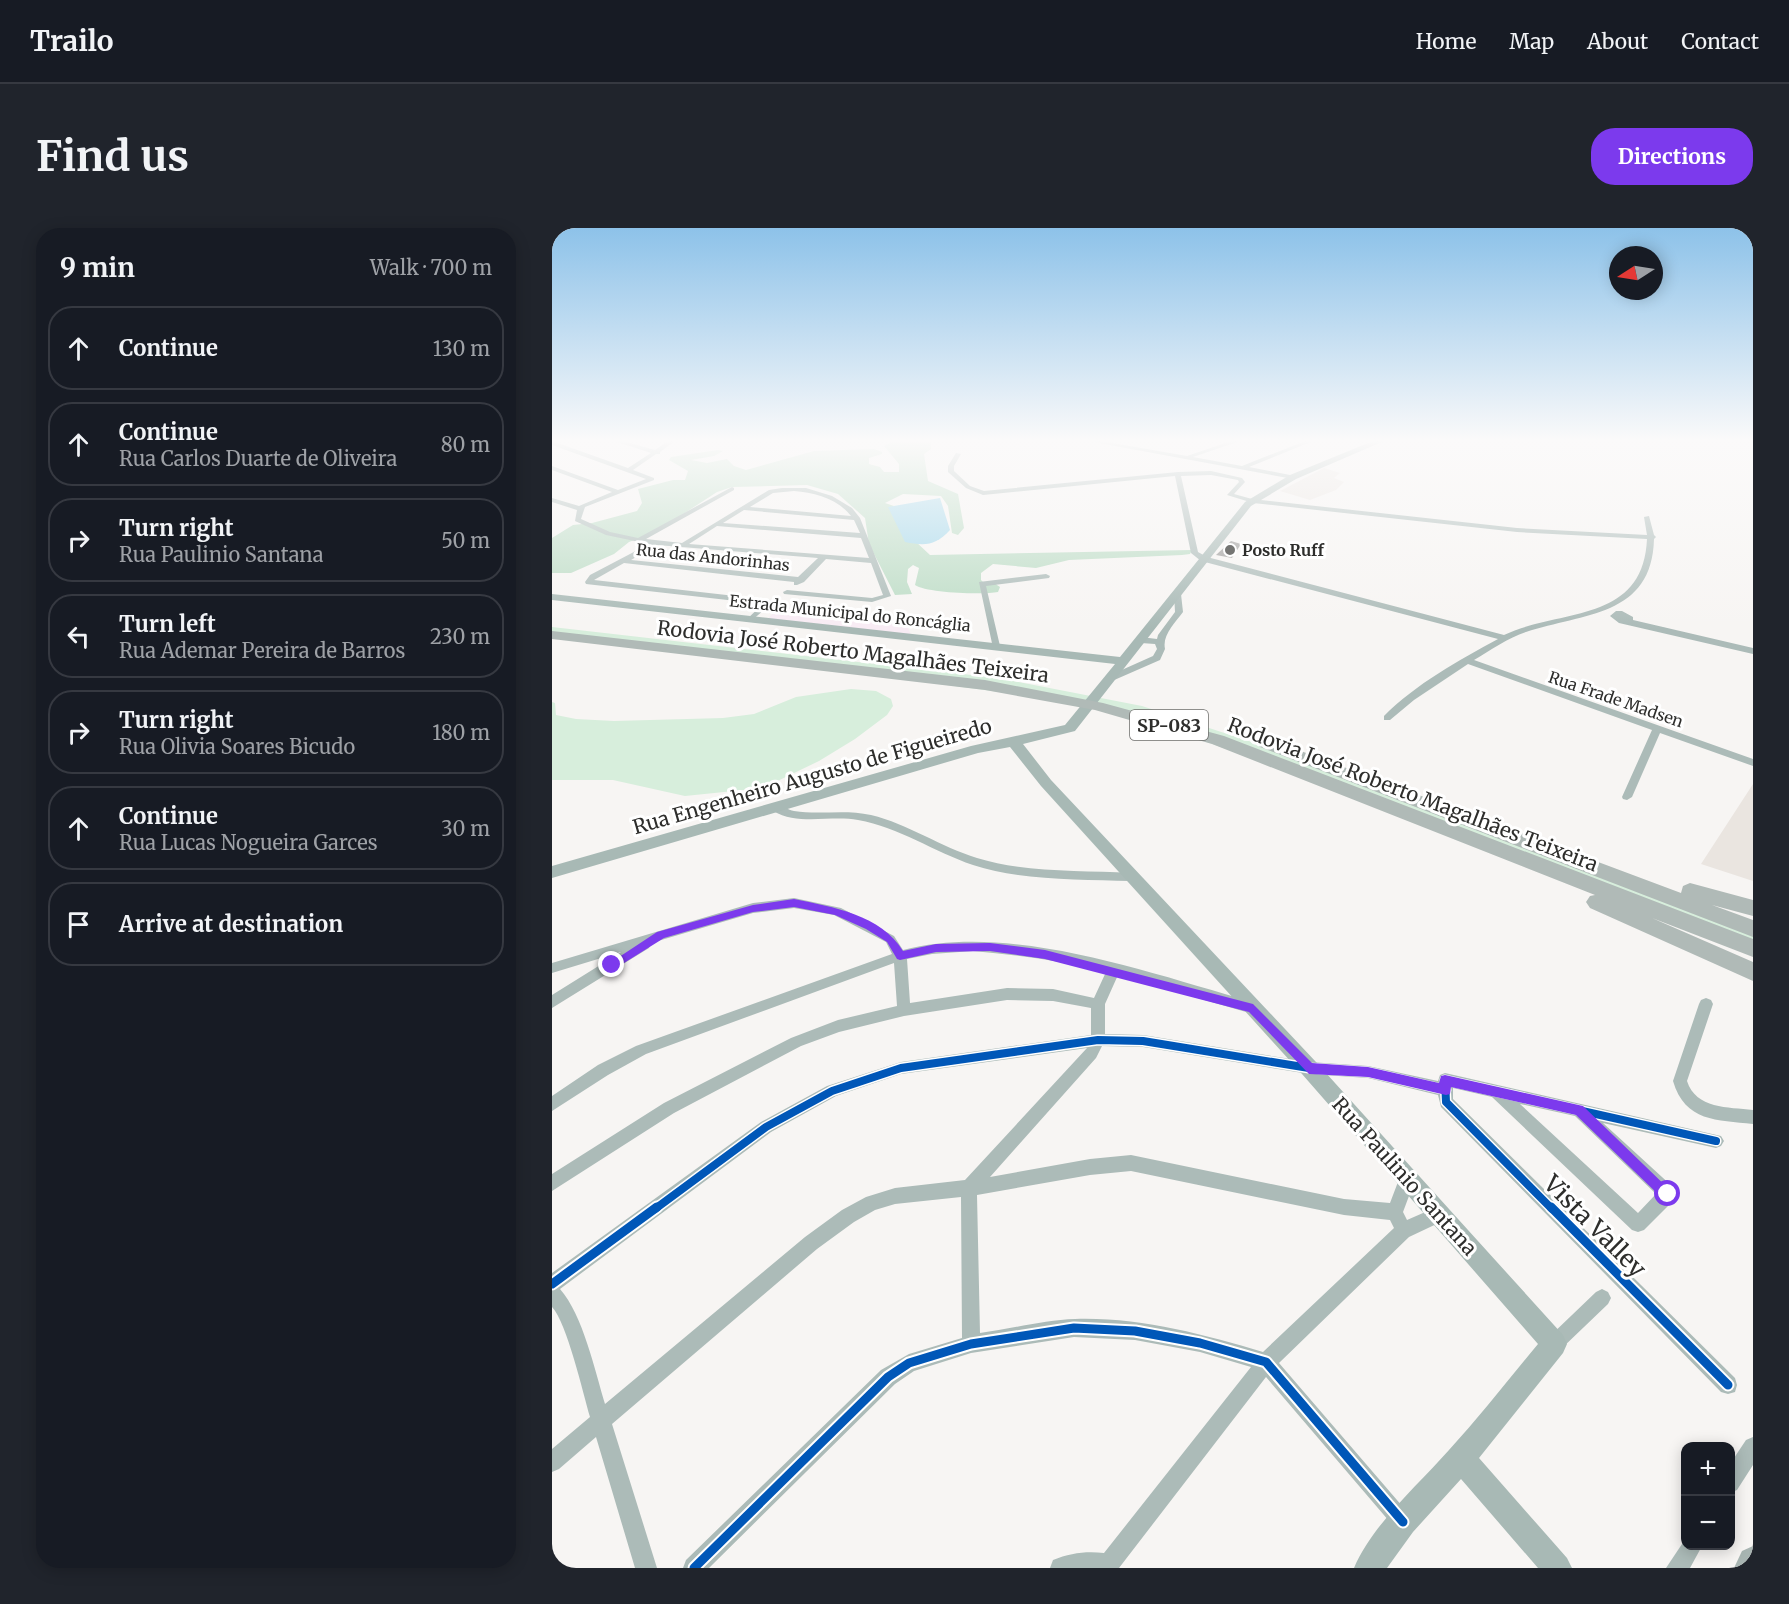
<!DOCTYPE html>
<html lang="en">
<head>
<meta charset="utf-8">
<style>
	:root { --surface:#171b24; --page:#20242c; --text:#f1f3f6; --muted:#9ea1a6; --line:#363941; --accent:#7c3aed }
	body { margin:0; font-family:Merriweather,serif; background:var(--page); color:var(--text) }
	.controls { position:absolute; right:18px; bottom:18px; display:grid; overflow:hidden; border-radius:12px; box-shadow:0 3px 15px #0003 }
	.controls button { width:54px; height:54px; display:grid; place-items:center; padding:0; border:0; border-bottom:2px solid var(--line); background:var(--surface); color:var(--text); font:30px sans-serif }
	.compass { position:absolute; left:1057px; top:18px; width:54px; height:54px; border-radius:50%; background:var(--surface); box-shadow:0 3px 15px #0003; rotate:258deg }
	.stop { position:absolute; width:18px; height:18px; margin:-14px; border:4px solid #7c3aed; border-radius:50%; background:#fff }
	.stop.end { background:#7c3aed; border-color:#fff; box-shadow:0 2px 6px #0008 }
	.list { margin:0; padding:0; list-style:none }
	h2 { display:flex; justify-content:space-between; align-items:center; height:78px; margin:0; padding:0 24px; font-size:26px }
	h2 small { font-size:20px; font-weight:400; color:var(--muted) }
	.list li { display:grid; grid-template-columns:39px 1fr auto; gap:18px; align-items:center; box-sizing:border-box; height:84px; margin:0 12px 12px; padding:0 12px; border:2px solid var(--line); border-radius:24px }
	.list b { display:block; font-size:22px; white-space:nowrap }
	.list p { margin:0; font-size:20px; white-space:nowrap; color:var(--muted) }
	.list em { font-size:20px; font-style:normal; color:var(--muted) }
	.icon { flex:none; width:33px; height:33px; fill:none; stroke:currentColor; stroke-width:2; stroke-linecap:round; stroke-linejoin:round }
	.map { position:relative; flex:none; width:1201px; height:1340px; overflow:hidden; border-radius:24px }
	header { display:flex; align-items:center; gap:36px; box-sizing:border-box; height:84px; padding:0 30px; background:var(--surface); border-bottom:2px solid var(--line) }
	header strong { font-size:28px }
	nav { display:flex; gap:33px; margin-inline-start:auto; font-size:21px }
	.intro { display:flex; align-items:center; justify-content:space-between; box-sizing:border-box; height:144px; padding:0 36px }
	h1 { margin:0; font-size:42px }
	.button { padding:15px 27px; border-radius:24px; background:var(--accent); color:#fff; font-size:21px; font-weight:700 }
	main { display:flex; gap:36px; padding:0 36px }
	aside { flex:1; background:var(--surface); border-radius:24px; box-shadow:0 3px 15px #0003 }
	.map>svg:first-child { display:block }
	.commercial { fill:#f8ecf4 }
	.built { fill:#eae5e0 }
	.green { fill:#d7eedc }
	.forest { fill:#bcdcc5 }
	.water { fill:#a4d8eb }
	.building { fill:#9c9b99 }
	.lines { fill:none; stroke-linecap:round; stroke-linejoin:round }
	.street { fill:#acbbb8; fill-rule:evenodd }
	.secondary { fill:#a8b9b5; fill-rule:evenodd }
	.primary { fill:#a7b4b1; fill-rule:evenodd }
	.highway { fill:#b0bab7; fill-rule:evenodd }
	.cycleway-far1-casing { stroke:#fff; stroke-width:11 }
	.cycleway-casing { stroke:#fff; stroke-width:13 }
	.cycleway-far1 { stroke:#0057b8; stroke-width:8 }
	.cycleway { stroke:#0057b8; stroke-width:9 }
	.route { fill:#7c3aed }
	.poi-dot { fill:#747472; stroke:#fff; stroke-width:2 }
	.labels { text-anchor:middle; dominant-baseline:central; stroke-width:6; stroke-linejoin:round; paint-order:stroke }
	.far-poi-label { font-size:16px; font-weight:bold; fill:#2e2e2c; stroke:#fff; text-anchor:start }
	.far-street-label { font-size:16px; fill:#2e2e2c; stroke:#fff }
	.shield { fill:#fff; stroke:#6d6d6b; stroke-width:1.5 }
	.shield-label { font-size:18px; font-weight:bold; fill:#2e2e2c }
	.street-label { font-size:20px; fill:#2e2e2c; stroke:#fff }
	.near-street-label { font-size:24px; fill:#2e2e2c; stroke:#fff }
</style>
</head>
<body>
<header>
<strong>Trailo</strong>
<nav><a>Home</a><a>Map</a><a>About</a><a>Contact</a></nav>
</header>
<div class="intro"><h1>Find us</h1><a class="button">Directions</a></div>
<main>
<aside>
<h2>9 min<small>Walk · 700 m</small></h2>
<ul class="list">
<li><svg class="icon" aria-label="ahead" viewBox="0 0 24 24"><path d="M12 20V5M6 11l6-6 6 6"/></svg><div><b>Continue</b></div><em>130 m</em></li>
<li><svg class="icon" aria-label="ahead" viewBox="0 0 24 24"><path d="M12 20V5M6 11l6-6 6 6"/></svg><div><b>Continue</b><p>Rua Carlos Duarte de Oliveira</p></div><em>80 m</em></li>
<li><svg class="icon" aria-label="right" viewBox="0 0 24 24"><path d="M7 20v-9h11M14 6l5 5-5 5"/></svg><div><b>Turn right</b><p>Rua Paulinio Santana</p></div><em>50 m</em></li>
<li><svg class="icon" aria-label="left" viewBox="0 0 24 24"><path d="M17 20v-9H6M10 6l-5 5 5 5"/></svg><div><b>Turn left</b><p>Rua Ademar Pereira de Barros</p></div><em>230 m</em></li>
<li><svg class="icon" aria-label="right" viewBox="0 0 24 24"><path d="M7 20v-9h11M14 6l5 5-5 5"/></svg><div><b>Turn right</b><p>Rua Olivia Soares Bicudo</p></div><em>180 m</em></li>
<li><svg class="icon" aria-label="ahead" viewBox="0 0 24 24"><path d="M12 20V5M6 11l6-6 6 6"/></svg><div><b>Continue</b><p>Rua Lucas Nogueira Garces</p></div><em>30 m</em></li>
<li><svg class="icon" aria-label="arrive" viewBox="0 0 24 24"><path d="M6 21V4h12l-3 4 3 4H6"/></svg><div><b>Arrive at destination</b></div></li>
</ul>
</aside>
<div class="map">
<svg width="1201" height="1340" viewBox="0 0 1201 1340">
	<rect width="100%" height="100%" fill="#f7f5f3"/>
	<!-- commercial -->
	<path class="commercial" d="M228,379L353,392L359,407L215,391Z"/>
	<!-- built -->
	<path class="built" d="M772,240L788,245L782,250L792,254L784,262L758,272L728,263Z
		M1201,556V653L1149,636Z"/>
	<!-- green -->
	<path class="green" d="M0,399L446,450L590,478L712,518L1201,704V715L560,479L0,404Z
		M299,461L324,463L339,471L341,478L335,487L303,511L267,533L211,560L133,568L61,552H0V474L3,475L4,487L24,491L62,493L171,490L202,486L244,469Z"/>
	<!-- forest -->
	<path class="forest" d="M342,213H379V221L372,226L376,253L406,266L412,300L406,307L400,305L396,278L389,268L351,266L333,275L354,282L362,312L378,327L640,322L638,326L630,327L517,332L484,340L441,336L429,345V352L432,355H442L448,359L446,364C431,367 374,365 363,357L367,340L361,337L356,341L355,354L360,366L343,367L317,316L313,290L286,266L255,257L180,259L165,264L102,305L77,314L62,326L19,345H0V310L21,297L40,295L85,283L90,275L86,261L121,252H133L136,243L117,232L119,229L166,222L171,223L162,228L139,232L155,235L175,231L182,238L194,242L262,223L322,221L330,224V226L317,230V236L328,239L332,244H347V236L332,218Z"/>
	<!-- water -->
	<path class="water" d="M388,270L398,302C383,318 373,318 353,314L336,279Z"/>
	<!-- building -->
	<path class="building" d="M679,313L689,316L680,330L664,327Z"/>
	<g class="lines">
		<!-- street -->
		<path class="street" d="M0,213L76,240L99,225L62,213H71L103,222L116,213H123L108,224V226H104L81,242L102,250V252L33,279L29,291L58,304L86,310L180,259L182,260V262L94,311L130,315L217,262L230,260H254L280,268L300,280L308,290L339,368L320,374L232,366L231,364L235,362L320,370L331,367L319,335L274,331L252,354L245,357H242V354L72,335L42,352L227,373L231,375L227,377L219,376L199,393L195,391L211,376L34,356L33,354L38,347L97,316L54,307L23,293L25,282L0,274V270L27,278L60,264L0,242V238L66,262L94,251L0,217ZM242,263C263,265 285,270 299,288L198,279L221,265ZM192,282L302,292L308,305L171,295ZM165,298L309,310L317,330L137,316ZM105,317L266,330L246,349L79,332Z
			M536,213H549L635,228L679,213H688L641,229L690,238L753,213H761L697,239L743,248L741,251Z
			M404,225L409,226L402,238V243L418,258L432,263L626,244L659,243L690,250L693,254L682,266L700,271L965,300L1095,307L1092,289L1097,288L1102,307L1104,309L1102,311C1100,389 1031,385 974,404C956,410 939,422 922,432L1201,531V538L1108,505L1080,569L1075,572L1071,571L1070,569L1100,502L916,436L862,472L838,492H832V488C864,456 907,432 946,411L649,333L639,325L623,248L431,267L414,260L396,244V238ZM659,247L686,252L687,254L675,267L701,275L965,304L1095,311C1091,396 1009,380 952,407L655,329L646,324L629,248Z
			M494,346L498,348L497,350L434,358L448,418L441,420L427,354Z
			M622,364L629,366L631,384C623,395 610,407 613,421L608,432L560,453H554V449L601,428L605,421L603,416L589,415L585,412L589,409L605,411L606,407L623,384Z
			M1064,383H1070L1081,389V392L1201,420V426L1067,395L1058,388Z
			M225,576C231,578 236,582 242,583C268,587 293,581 319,587C356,596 389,619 425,630C474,645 528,642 579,645L585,649L579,653C527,651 471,653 421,637C382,624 347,599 306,592C278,587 247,598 221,583L220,580L221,577Z
			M242,670L289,680L342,708L351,722C460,694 596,745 701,774L706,776L708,780L706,784L701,786L566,747L553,776V806L591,807L757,834L816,838L886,853L888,847L893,845L1169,908L1172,913L1169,918L1164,920L1051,895L1122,960L1124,966L1122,972L1092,1002L1086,1004L1080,1002L940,869L901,860V871L1183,1150L1185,1157L1183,1164L1176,1166L1169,1164L889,879L886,867L816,850L757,846L591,819L550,818L544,830L438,949L538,931L579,927L792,971L838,975L849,946L855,944L861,946L863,952L851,984L855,992L887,978L893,980L895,986L893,992L857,1009L727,1135L857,1286L860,1293L857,1300L850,1303L843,1300L714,1149L567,1340H498L501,1332C518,1325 534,1323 552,1325L699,1139L648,1124L583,1112L522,1109L419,1125L362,1143L343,1156L157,1340H131L134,1332L329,1142L357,1126L410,1110L409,969L343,976L323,982L302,994L265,1021L60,1196L105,1340H83L44,1209L7,1241L0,1244V1221L38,1189C31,1165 15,1095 0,1079V1045L209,894L275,858L349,834L539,807V780L501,773L455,772L352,788L287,804L249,818L122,885L0,963V946L112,875L239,810L286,792L345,778L342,735L94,826L56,847L0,883V868L46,837L84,818L340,726L334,714L282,687L242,680L201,685L99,715L97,720L0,780V767L69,724L0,745V735L201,675ZM421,723C466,727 510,733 554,744L542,770L501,761L455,760L358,775L355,731L380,726ZM535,820L413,952L343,960L314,969L290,982L253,1009L53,1176C43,1143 31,1087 8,1061L219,904L284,868L349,846ZM968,876L1023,888L1104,966L1086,985ZM579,943L792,987L838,992L842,1000L711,1124C650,1106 587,1089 523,1091C493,1092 458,1101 428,1105L425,967L538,947Z
			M1154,770L1159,772L1161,776L1135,853C1144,881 1176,879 1201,882V896C1165,892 1133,894 1121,853L1147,776L1149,772Z
			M1050,1061L1056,1064L1059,1070L1056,1076L1008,1122L1002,1125L996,1122L993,1116L996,1110L1044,1064Z
			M1201,1209V1237L1185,1262L1178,1265V1236L1194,1212Z
			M1134,1310V1318H1150L1138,1340H1114Z"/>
		<!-- secondary -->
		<path class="secondary" d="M821,213H832L744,251L699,278L523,503L471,516L499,552L764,834L1011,1107L1015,1116L1011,1125L927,1230L1015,1330L1020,1340H986L909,1251L861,1304L835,1340H802C820,1297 866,1257 897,1222C928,1188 956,1152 986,1116L750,846L489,558L458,519L426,525L0,650V638L419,518L513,497L563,436L0,372V366L568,429L693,274L738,247Z"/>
		<!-- primary -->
		<path class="primary" d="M1201,1318V1340H1182L1190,1323Z"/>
		<!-- highway -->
		<path class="highway" d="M0,403L433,452L551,475L672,508L1201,711V729L1100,690L1201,734V753L1038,680L1034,674L1038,668L1043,667L660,516L543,482L433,462L0,411Z
			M714,510L1129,665L1131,658L1138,655L1201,672V688L1160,677L1201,692V709L708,519L705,515L708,511Z"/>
		<!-- cycleway-far1 casing -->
		<g class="cycleway-far1-casing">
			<path id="cycleway-far1" d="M103,981L214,899L280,863L349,840L546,812L591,813L757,840L816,844L894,862
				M1000,981L894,874L893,852L1164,913"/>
		</g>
		<!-- cycleway casing -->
		<g class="cycleway-casing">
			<path id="cycleway" d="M999,979L1176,1157
				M0,1056L105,979
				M142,1340L336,1149L357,1135L419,1116L522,1100L583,1103L648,1115L714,1134L851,1294"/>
		</g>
		<!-- cycleway-far1 -->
		<use href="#cycleway-far1" class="cycleway-far1"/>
		<!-- cycleway -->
		<use href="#cycleway" class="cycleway"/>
	</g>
	<!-- sky -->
	<linearGradient id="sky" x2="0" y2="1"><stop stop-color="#8dc2e9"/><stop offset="0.53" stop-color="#fbfafa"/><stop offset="1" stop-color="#fbfafa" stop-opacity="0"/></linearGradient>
	<rect width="1201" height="401" fill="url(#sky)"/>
	<!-- route -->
	<path class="route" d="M242,671C281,679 329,687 351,723L384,716L438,715L493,722L701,776L760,835L816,839L887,855L889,848L893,847L1031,878L1122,966L1116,973L1111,971L1024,887L899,859L898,866L894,867L816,849L757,846L697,784L493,731L438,723L384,724L348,732L345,731L335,714L314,701L283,687L242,679L201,684L112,710L64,740H57L55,737L105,704L201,677Z"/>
	<!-- markers -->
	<circle class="poi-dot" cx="678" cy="322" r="6"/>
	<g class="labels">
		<!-- far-poi labels -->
		<g class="far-poi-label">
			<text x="690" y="322">Posto Ruff</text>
		</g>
		<!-- far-street labels -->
		<g class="far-street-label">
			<text transform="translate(161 329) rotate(6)">Rua das Andorinhas</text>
			<text transform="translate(298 385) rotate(6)">Estrada Municipal do Roncáglia</text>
			<text transform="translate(1064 471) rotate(19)">Rua Frade Madsen</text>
		</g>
		<!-- shield labels -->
		<rect class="shield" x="578" y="482" width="78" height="30" rx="4.5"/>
		<g class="shield-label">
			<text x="617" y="497">SP-083</text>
		</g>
		<!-- street labels -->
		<g class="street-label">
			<text transform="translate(301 423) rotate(7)">Rodovia José Roberto Magalhães Teixeira</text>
			<text transform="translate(260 548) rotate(-16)">Rua Engenheiro Augusto de Figueiredo</text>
			<text transform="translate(861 566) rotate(21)">Rodovia José Roberto Magalhães Teixeira</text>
			<text transform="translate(853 948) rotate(48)">Rua Paulinio Santana</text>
		</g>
		<!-- near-street labels -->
		<g class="near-street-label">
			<text transform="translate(1043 998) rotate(45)">Vista Valley</text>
		</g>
	</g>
</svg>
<div class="controls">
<button>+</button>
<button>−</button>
</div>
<svg class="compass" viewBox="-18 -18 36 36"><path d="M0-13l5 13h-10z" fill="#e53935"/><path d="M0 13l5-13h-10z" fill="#9ea1a6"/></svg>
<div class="stop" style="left:1116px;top:966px"></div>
<div class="stop end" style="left:60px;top:737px"></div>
</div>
</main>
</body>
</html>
